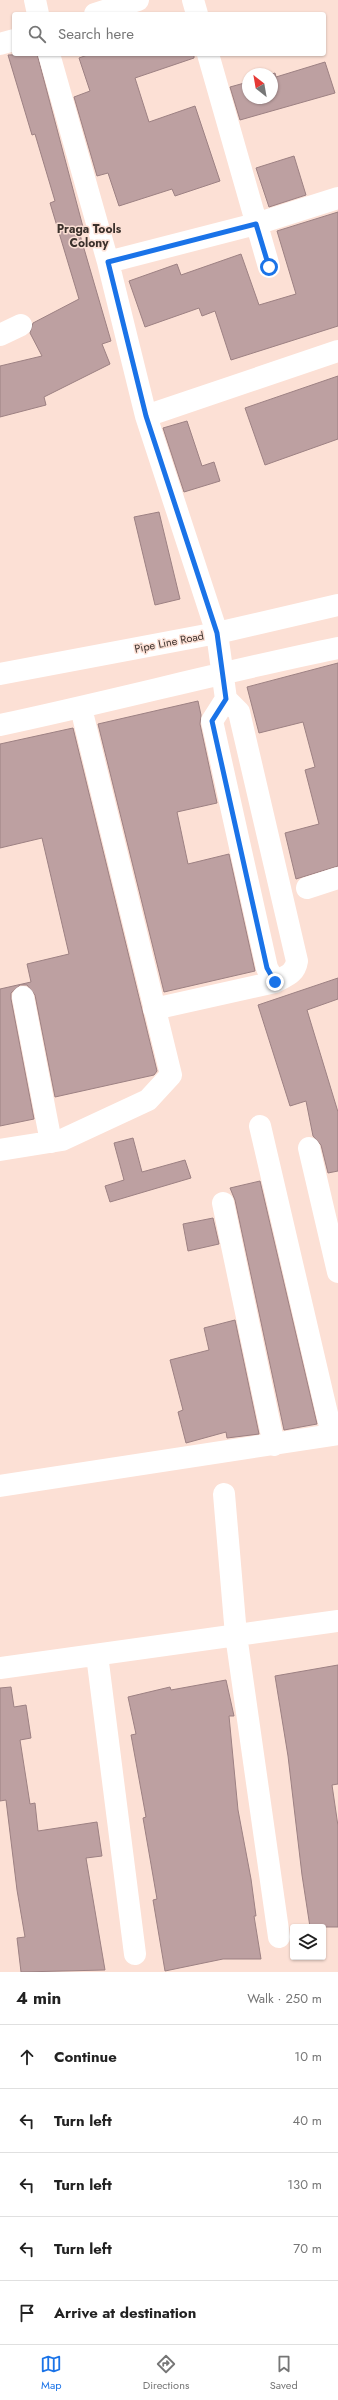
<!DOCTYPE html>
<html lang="en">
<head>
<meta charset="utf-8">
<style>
	:root { --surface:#fff; --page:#f6f6f6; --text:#222; --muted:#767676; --line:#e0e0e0; --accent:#1a73e8 }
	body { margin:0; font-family:Jost,sans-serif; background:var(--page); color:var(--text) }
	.controls { position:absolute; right:12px; bottom:12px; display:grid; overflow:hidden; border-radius:4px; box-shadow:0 1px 3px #0004 }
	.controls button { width:36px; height:36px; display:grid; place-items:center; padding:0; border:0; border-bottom:1px solid var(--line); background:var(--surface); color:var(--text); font:20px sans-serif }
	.compass { position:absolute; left:242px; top:68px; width:36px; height:36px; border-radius:50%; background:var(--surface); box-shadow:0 1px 3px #0004; rotate:329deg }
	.stop { position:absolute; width:12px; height:12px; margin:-9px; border:3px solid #1a73e8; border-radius:50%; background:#fff }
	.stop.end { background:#1a73e8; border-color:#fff; box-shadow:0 1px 4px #0008 }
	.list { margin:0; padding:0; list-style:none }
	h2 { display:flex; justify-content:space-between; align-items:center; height:52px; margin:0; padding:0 16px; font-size:17px }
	h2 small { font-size:13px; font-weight:400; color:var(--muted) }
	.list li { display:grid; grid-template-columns:26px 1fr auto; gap:12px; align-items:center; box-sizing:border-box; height:64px; padding:0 16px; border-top:1px solid var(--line) }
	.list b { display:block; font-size:15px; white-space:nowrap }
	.list em { font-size:13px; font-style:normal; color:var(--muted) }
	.icon { flex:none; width:22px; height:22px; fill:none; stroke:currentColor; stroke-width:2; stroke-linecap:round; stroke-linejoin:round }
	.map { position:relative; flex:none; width:338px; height:1972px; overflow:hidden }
	.search { position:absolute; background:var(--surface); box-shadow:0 1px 3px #0004; left:12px; right:12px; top:12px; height:44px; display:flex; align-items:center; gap:10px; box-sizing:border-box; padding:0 14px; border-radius:4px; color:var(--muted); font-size:15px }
	.sheet { height:372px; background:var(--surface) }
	nav { display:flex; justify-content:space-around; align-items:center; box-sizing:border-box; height:56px; border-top:1px solid var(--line); background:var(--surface); font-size:11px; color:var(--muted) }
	nav a { display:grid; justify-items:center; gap:2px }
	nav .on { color:var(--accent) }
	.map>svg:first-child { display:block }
	.building { fill:#bda0a1; stroke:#9d8183 }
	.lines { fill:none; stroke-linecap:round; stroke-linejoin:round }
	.minor { stroke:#fff; stroke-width:22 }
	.route { stroke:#1a73e8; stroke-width:5 }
	.labels { text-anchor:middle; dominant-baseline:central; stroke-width:3; stroke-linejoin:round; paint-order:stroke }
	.street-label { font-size:11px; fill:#3b312c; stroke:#fce0d5 }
	.neighbourhood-label { font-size:12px; font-weight:bold; fill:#3b312c; stroke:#fce0d5 }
</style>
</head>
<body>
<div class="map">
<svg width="338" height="1972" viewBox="0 0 338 1972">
	<rect width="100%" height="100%" fill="#fce0d5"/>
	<!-- building -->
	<path class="building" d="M37,54L83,227L78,228L111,341L102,344L110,364L44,397L46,405L0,417V366L42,356L30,333L33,323L79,299L50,203L55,201L35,134L32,135L8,55Z
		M90,54H194V58L135,78L149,122L195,106L220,181L175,196L172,189L119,206L108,173L97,176L74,97L90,91L79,58Z
		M325,62L335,93L240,120L230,87L248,82V98H272V74L275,73L276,77Z
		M294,156L306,195L269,207L256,168Z
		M338,212V326L231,360L215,311L202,316L199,308L145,327L129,281L177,264L181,275L241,254L259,305L296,294L277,231Z
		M338,376V439L265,465L245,408Z
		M187,421L202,466L214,462L220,481L184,492L163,428Z
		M159,512L180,599L155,605L134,517Z
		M338,663V866L296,879L285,833L319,824L305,770L315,767L303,722L259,733L247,687Z
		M198,701L201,715L200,724L217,803L177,812L188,864L229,854L255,971L164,992L98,724Z
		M73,728L157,1071L154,1075L55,1097L35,995L27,985H20L11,993V999L34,1119L0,1126V989L31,982L27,964L69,954L42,838L0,848V744Z
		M338,978V999L307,1010L338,1112V1171L328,1173L321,1145L313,1136L306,1101L290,1106L258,1005Z
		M133,1138L142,1172L185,1160L191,1178L110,1202L105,1186L124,1180L114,1143Z
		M260,1181L317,1424L284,1430L235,1200L230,1188Z
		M213,1218L219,1244L188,1251L183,1224Z
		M235,1320L259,1434L227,1438L226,1432L186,1443L178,1412L183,1410L170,1360L209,1350L204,1328Z
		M338,1665V1784L332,1785L338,1826V1927H310L302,1875L288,1756L275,1676Z
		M226,1680L234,1716H229L238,1810L251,1879L256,1916H254L261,1959H223L165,1971L153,1900L157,1899L143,1818L146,1817L131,1735L136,1734L128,1697L170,1687L171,1690Z
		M11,1687L14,1707L26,1705L31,1738L20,1740L30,1804L35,1803L38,1831L97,1822L102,1856L86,1858L105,1970L21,1972L17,1938L25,1937L17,1890L6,1800L0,1801V1688Z"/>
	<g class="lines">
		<!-- minor -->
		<path class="minor" d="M35,0L38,14
			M193,0L197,14
			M95,14L138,0
			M0,44L14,40
			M49,54L108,262L146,416L217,633L226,699L239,712L297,961C295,974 286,976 275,982L154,1009
			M208,54L269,267
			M108,262L256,224L338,198
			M0,335L21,325
			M146,416L338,351
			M0,674L217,633L338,605
			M226,699L212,721L267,968L275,982
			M0,725C113,701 225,671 338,648
			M307,888L338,878
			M23,997L51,1142
			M260,1126L332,1435
			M309,1148L338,1272
			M0,1150L62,1140L148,1100L171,1075L81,708
			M223,1203L274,1445
			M0,1486L338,1434
			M224,1494L236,1635L279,1937
			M97,1655L135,1954
			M0,1668L338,1621"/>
	</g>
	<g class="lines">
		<!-- route -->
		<path class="route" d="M269,267L256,224L108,262L146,416L217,633L226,699L212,721L267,968L275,982"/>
	</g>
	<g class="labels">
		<!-- street labels -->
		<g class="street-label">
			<text transform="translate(169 642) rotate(-11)">Pipe Line Road</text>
		</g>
		<!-- neighbourhood labels -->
		<g class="neighbourhood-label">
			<text x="89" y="229">Praga Tools<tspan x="89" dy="14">Colony</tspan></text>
		</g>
	</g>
</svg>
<div class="controls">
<button><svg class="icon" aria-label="layers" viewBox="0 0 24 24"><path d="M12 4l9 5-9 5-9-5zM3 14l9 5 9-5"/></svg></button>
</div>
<svg class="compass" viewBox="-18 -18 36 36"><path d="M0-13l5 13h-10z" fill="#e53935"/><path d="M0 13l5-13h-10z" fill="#767676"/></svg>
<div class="stop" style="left:269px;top:267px"></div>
<div class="stop end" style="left:275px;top:982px"></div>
<div class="search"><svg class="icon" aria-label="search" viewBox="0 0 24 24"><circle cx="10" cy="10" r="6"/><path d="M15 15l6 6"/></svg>Search here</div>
</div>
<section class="sheet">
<h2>4 min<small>Walk · 250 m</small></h2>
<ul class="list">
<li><svg class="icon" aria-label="ahead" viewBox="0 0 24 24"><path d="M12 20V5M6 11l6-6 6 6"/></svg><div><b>Continue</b></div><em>10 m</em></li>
<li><svg class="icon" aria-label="left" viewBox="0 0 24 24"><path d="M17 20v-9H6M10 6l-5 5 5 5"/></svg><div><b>Turn left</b></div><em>40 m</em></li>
<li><svg class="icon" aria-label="left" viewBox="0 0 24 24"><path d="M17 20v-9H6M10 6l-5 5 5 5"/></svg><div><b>Turn left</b></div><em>130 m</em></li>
<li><svg class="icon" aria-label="left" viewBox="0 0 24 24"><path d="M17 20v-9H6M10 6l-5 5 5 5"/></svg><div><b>Turn left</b></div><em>70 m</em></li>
<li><svg class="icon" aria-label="arrive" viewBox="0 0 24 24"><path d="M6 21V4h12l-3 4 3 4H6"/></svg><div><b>Arrive at destination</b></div></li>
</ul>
</section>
<nav>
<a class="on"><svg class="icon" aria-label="map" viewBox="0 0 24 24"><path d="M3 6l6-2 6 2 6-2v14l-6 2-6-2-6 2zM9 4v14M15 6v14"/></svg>Map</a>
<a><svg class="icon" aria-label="directions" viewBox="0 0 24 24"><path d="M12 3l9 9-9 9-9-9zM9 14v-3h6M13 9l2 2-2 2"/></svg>Directions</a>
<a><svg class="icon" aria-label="saved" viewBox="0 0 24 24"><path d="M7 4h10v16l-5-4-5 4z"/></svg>Saved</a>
</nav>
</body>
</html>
